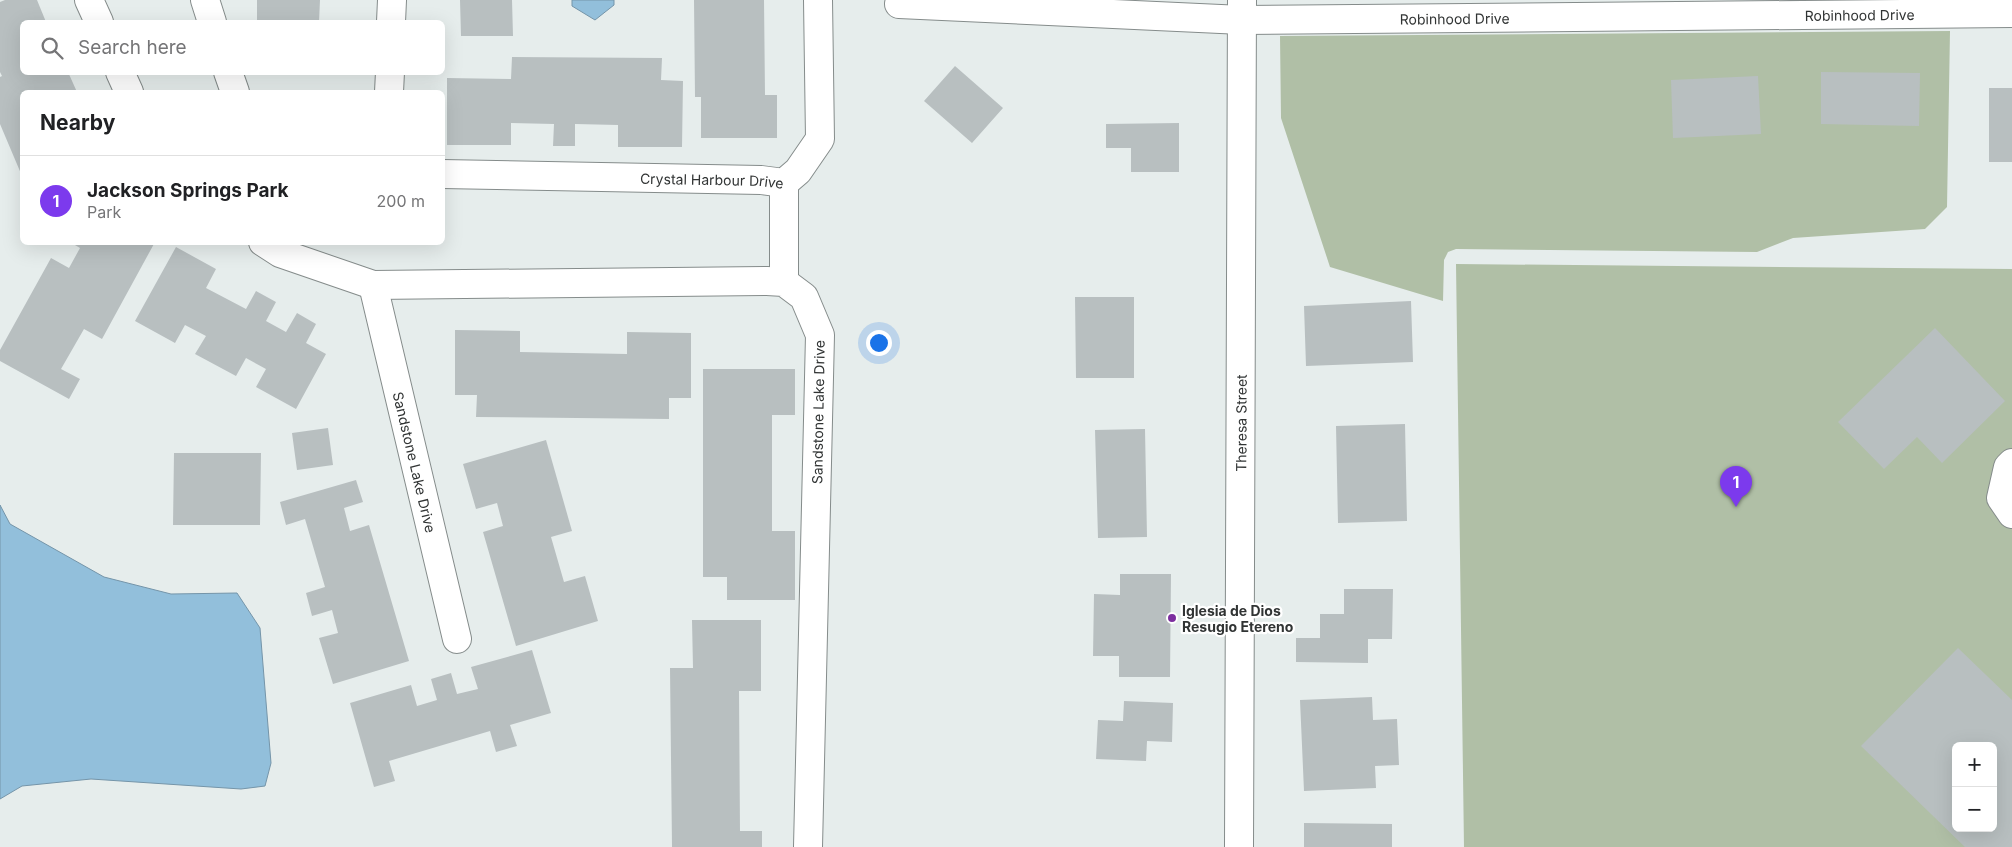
<!DOCTYPE html>
<html lang="en">
<head>
<meta charset="utf-8">
<style>
	:root { --surface:#fff; --page:#f6f6f6; --text:#202124; --muted:#757577; --line:#e0e0e0; --accent:#7c3aed }
	body { margin:0; font-family:Inter,sans-serif; background:var(--page); color:var(--text) }
	.controls { position:absolute; right:15px; bottom:15px; display:grid; overflow:hidden; border-radius:8px; box-shadow:0 5px 20px #0002 }
	.controls button { width:45px; height:45px; display:grid; place-items:center; padding:0; border:0; border-bottom:1px solid var(--line); background:var(--surface); color:var(--text); font:25px sans-serif }
	.you { position:absolute; left:878px; top:342px; width:18px; height:18px; margin:-12px; border:4px solid #fff; border-radius:50%; background:#1a73e8; box-shadow:0 0 0 8px #1a73e833 }
	.badge { display:grid; place-items:center; width:32px; height:32px; border-radius:50%; background:var(--accent); color:#fff; font-size:16px; font-weight:700 }
	.pin { position:absolute; translate:-50% -41px; filter:drop-shadow(0 1px 2px #0008) }
	.pin::after { content:''; position:absolute; top:26px; width:18px; height:15px; background:inherit; clip-path:polygon(0 0,100% 0,50% 100%) }
	.list { margin:0; padding:0; list-style:none }
	h2 { display:flex; justify-content:space-between; align-items:center; height:65px; margin:0; padding:0 20px; font-size:21px }
	h2 small { font-size:16px; font-weight:400; color:var(--muted) }
	.list li { display:grid; grid-template-columns:32px 1fr auto; gap:15px; align-items:center; box-sizing:border-box; height:90px; padding:0 20px; border-top:1px solid var(--line) }
	.list b { display:block; font-size:19px; white-space:nowrap }
	.list p { margin:0; font-size:16px; white-space:nowrap; color:var(--muted) }
	.list em { font-size:16px; font-style:normal; color:var(--muted) }
	.icon { flex:none; width:28px; height:28px; fill:none; stroke:currentColor; stroke-width:2; stroke-linecap:round; stroke-linejoin:round }
	.map { position:relative; flex:none; width:2012px; height:847px; overflow:hidden }
	.search { position:absolute; background:var(--surface); box-shadow:0 5px 20px #0002; left:20px; top:20px; width:425px; height:55px; display:flex; align-items:center; gap:12px; box-sizing:border-box; padding:0 18px; border-radius:8px; color:var(--muted); font-size:19px }
	.panel { position:absolute; background:var(--surface); box-shadow:0 5px 20px #0002; left:20px; top:90px; width:425px; height:155px; border-radius:8px }
	.map>svg:first-child { display:block }
	.green { fill:#b0bfa6; fill-rule:evenodd }
	.water { fill:#92bfdb; stroke:#7595a9 }
	.building { fill:#b8bfc0; fill-rule:evenodd }
	.lines { fill:none; stroke-linecap:round; stroke-linejoin:round }
	.minor-casing { stroke:#858c8b; stroke-width:30 }
	.minor { stroke:#fff; stroke-width:28 }
	.poi-dot { fill:#7c2e9f; stroke:#fff; stroke-width:2 }
	.labels { text-anchor:middle; dominant-baseline:central; stroke-width:4.5; stroke-linejoin:round; paint-order:stroke }
	.street-label { font-size:14px; fill:#313434; stroke:#fff }
	.poi-label { font-size:14px; font-weight:bold; fill:#313434; stroke:#fff; text-anchor:start }
</style>
</head>
<body>
<div class="map">
<svg width="2012" height="847" viewBox="0 0 2012 847">
	<rect width="100%" height="100%" fill="#e6edec"/>
	<!-- green -->
	<path class="green" d="M1950,31L1947,207L1925,229L1793,238L1757,252L1456,249L1448,252L1444,260L1443,301L1330,267L1281,118L1280,36Z
		M1456,264L2012,269V847H1464ZM1956,746H1993V828H1956Z"/>
	<!-- water -->
	<path class="water" d="M572,0H614V5L595,20L572,6Z
		M0,505L10,524L104,577L171,594L237,593L260,628L271,763L265,786L241,789L91,779L22,786L0,799Z"/>
	<!-- building -->
	<path class="building" d="M5,0H37L46,22H22V72H68L77,92H22V176L0,124V77L2,76L0,72V2Z
		M257,0H320L319,22H257Z
		M460,0H512L513,36H461Z
		M694,0H764L765,95H777V138H701V97H695Z
		M512,57L662,58L661,80L683,81L682,147H618V125L575,124V146H553L554,124L511,123V145H447V78L511,79Z
		M955,66L1003,108L972,143L924,101Z
		M1821,72L1920,73L1919,126L1821,124Z
		M1758,76L1761,134L1673,138L1671,80Z
		M1989,88H2012V162H1989Z
		M1179,123V172H1131V148H1106V124Z
		M70,242H155L102,339L84,329L61,369L80,379L69,399L0,361V350L51,258L69,268L80,248Z
		M176,247L216,269L206,288L246,309L256,291L276,302L266,321L286,332L297,313L316,324L306,343L326,354L296,409L256,387L266,369L246,358L236,376L195,354L206,336L185,325L175,343L135,321Z
		M1075,297H1134V378H1076Z
		M1411,301L1413,362L1306,366L1304,306Z
		M1935,328L2005,401L1942,463L1917,437L1884,469L1838,422Z
		M455,330L520,331V352L627,354V332L691,333V398H669V419L476,417L477,395H455Z
		M703,369H795V415H772V531H795V600H727V577H703Z
		M1405,424L1407,521L1338,523L1336,426Z
		M328,428L333,465L297,470L292,433Z
		M1145,429L1147,537L1098,538L1095,430Z
		M546,440L572,531L551,537L564,582L585,576L598,621L516,646L483,532L503,526L497,503L476,509L463,464Z
		M174,453H261L260,525H173Z
		M356,480L363,502L344,508L350,531L369,525L409,661L333,684L319,638L338,633L332,610L312,616L306,593L325,587L305,519L286,525L280,502Z
		M1120,574H1171L1170,677H1119V656H1093L1094,594L1120,595Z
		M1344,589H1393L1392,639H1368V663L1296,662V638H1320V614H1344Z
		M692,620H761V691H739L740,831H762V847H672L670,668H693Z
		M1958,648L2012,700V847H1965L1861,746ZM1956,746H1993V828H1956Z
		M532,650L551,713L510,725L517,746L496,752L490,731L389,761L395,781L374,787L350,703L411,685L417,706L437,700L431,679L451,673L457,694L478,689L471,667Z
		M1372,697L1373,720L1397,719L1399,765L1375,766L1376,788L1304,791L1300,700Z
		M1124,701L1173,703L1172,742L1147,741L1146,761L1096,759L1098,720L1123,721Z
		M1304,823L1392,824V847H1304Z"/>
	<g class="lines">
		<!-- minor casing -->
		<g class="minor-casing">
			<g id="minor">
				<path d="M89,0L99,22"/>
				<path d="M205,0L212,22"/>
				<path id="s1" d="M899,4L1242,20L2012,13"/>
				<path d="M391,22L392,0"/>
				<path d="M120,72L129,92"/>
				<path d="M228,72L235,92"/>
				<path d="M389,92L390,72"/>
				<path id="s2" d="M442,174L761,180L784,183L798,171L820,139L818,0"/>
				<path d="M784,183V282"/>
				<path d="M263,242L280,253L373,285L767,281L784,282L804,297L820,335L808,847"/>
				<path id="s3" d="M373,285L457,639"/>
				<path d="M2012,463L2008,467L2001,498L2012,514"/>
				<path id="s4" d="M1239,847L1242,0"/>
			</g>
		</g>
		<!-- minor -->
		<use href="#minor" class="minor"/>
	</g>
	<!-- markers -->
	<circle class="poi-dot" cx="1172" cy="618" r="5"/>
	<g class="labels">
		<!-- street labels -->
		<g class="street-label">
			<text stroke="none"><textPath href="#s1" startOffset="961">Robinhood Drive</textPath></text>
			<text stroke="none"><textPath href="#s1" startOffset="556">Robinhood Drive</textPath></text>
			<text stroke="none"><textPath href="#s2" startOffset="270">Crystal Harbour Drive</textPath></text>
			<text transform="translate(818 412) rotate(-89)">Sandstone Lake Drive</text>
			<text stroke="none"><textPath href="#s4" startOffset="424">Theresa Street</textPath></text>
			<text stroke="none"><textPath href="#s3" startOffset="182">Sandstone Lake Drive</textPath></text>
		</g>
		<!-- poi labels -->
		<g class="poi-label">
			<text x="1182" y="610">Iglesia de Dios<tspan x="1182" dy="16">Resugio Etereno</tspan></text>
		</g>
	</g>
</svg>
<div class="controls">
<button>+</button>
<button>−</button>
</div>
<div class="you"></div>
<div class="pin badge" style="left:1736px;top:507px">1</div>
<div class="search"><svg class="icon" aria-label="search" viewBox="0 0 24 24"><circle cx="10" cy="10" r="6"/><path d="M15 15l6 6"/></svg>Search here</div>
<section class="panel">
<h2>Nearby<small></small></h2>
<ul class="list">
<li><span class="badge">1</span><div><b>Jackson Springs Park</b><p>Park</p></div><em>200 m</em></li>
</ul>
</section>
</div>
</body>
</html>
